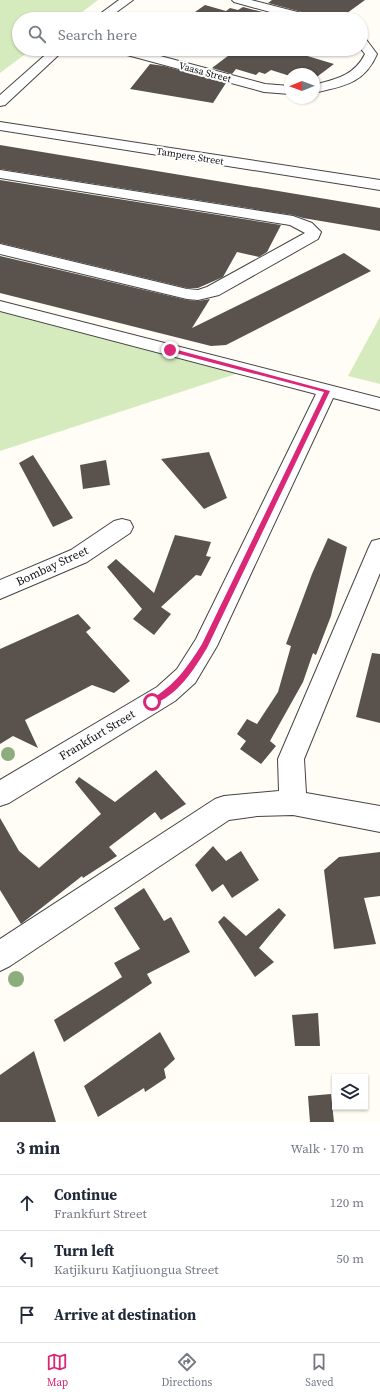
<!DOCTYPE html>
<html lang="en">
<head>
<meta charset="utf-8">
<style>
	:root { --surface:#fff; --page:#f2f2f3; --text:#1f2937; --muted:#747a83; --line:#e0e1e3; --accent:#db2777 }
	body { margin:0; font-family:"Source Serif 4",serif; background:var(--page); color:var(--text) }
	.controls { position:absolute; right:12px; bottom:12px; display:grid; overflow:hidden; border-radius:0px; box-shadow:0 1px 3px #0004 }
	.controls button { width:36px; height:36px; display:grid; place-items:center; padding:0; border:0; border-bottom:1px solid var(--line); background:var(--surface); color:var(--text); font:20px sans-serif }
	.compass { position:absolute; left:284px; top:68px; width:36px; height:36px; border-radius:50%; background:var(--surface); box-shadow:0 1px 3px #0004; rotate:269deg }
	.stop { position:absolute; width:12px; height:12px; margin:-9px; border:3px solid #db2777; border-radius:50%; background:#fff }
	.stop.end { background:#db2777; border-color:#fff; box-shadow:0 1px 4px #0008 }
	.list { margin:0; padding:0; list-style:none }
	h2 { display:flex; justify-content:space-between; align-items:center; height:52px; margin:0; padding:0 16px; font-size:17px }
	h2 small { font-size:13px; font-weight:400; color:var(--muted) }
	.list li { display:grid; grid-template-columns:26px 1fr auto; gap:12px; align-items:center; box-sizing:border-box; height:56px; padding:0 16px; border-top:1px solid var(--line) }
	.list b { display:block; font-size:15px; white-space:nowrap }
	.list p { margin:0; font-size:13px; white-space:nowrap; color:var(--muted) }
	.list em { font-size:13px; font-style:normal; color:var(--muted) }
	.icon { flex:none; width:22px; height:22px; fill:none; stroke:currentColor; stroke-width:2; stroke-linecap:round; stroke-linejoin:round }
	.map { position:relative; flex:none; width:380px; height:1122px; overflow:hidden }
	.search { position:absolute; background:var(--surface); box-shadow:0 1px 3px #0004; left:12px; right:12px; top:12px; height:44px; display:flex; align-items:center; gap:10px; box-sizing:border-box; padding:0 14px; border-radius:22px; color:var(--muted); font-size:15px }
	.sheet { height:220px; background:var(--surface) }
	nav { display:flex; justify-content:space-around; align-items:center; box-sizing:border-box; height:56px; border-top:1px solid var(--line); background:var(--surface); font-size:11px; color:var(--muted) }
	nav a { display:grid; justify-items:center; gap:2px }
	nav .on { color:var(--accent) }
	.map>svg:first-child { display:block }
	.green { fill:#d5ebbd }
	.building { fill:#5a524d }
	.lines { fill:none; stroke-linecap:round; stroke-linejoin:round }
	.minor-casing { stroke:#444; stroke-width:2 }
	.minor { fill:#fff; fill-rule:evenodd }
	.tree { fill:#8dad7f }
	.route { fill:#db2777 }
	.labels { text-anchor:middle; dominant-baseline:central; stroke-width:4; stroke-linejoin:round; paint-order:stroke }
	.far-street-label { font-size:10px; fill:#111; stroke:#fff }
	.street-label { font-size:12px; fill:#111; stroke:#fff }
</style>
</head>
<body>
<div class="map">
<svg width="380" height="1122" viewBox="0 0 380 1122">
	<rect width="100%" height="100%" fill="#fffdf5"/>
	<!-- green -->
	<path class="green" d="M0,0H98L73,19H19V49H32L0,73Z
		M0,306L248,370L0,451Z
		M380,317V384L348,376Z"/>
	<!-- building -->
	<path class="building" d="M272,0H365L339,19H316L313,15L268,3Z
		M205,5L226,11L230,8L238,10L243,7L289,19H185Z
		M237,49H297L294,52L334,64L314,79V74H290V76L271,70L265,74L259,72L256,75L236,69L232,74L212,68Z
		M150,64L164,66L226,83L213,103L130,89Z
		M0,145L380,208V231L303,218L293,215L0,169Z
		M0,180L281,225L267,252L259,257L237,252L223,277L198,288H187L0,243Z
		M344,253L371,271L226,345L211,346L0,293V256L187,300L198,301L210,299L192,328Z
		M209,452L227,498L204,509L161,459Z
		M33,455L73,518L53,527L19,463Z
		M106,460L110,485L83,489L80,465Z
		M175,535L211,542L206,556L211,557L201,576L196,575L161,607L171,614L154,635L133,619L142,609L107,567L116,559L154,593Z
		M328,538L347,547L331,616L316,655L313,653L303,682L270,741L276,746L261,764L240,749L246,741L237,734L247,719L257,724L278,692L291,646L286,644L312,574Z
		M78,614L91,628L86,632L130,681L114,693L92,685L25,720L38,748L13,736L0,744V649Z
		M372,653L380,654V723L356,717Z
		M156,770L186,804L161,820L155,812L109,847L117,856L83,878L82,876L21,924L0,890V818L19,851L39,868L101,814L75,782L79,777L115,802Z
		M213,846L226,861L241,851L259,880L232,898L223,884L212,892L195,865Z
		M380,852V896L364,898L376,944L334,949L324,870L339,857Z
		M144,888L164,921L171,917L190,952L147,974L152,983L64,1042L54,1020L122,977L114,963L140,949L114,908Z
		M279,908L286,915L259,948L274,962L255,977L218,922L224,916L246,936Z
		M318,1013L320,1046H295L292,1015Z
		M160,1032L175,1059L164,1069L166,1078L145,1092L144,1088L98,1117L84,1086Z
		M34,1051L56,1122H0V1075Z
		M331,1094L334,1122H310L308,1096Z"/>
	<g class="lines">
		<!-- minor casing -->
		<g class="minor-casing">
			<path id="minor" d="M119,0H133L107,19H93Z
				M232,0H251L313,16L315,19H295L234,2Z
				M361,37L365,38L377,54C364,84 343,86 314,93V85C336,79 354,76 365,54L361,49Z
				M52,49H65L5,105L0,106V95Z
				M114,49H134L265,84L290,86V94L264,92L116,52Z
				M0,122L380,180V190L0,130Z
				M0,170L293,216L312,223L321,232L318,239L219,295L198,300L187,299L0,254V244L187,289L198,290L207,287L305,233L290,225L0,178Z
				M0,301L380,398V410L333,398L217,646L195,683L175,701L9,803L0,806V780L157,687L177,669L196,639L316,394L0,311Z
				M122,519L130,521L133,527L130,533L87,562L0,599V580L71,550L114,521Z
				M380,539V573L304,759L306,793L380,806V832L293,815L257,816L229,820L10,966L0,971V939L215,799L224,796L279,791L278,759L369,547L372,541Z"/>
		</g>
		<!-- minor -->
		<use href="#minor" class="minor"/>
	</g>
	<!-- trees -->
	<g class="tree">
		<circle cx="8" cy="754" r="7"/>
		<circle cx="16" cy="979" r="8"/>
	</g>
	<!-- route -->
	<path class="route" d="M170,348L330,391L207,648C193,671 178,695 152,705L148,702L150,700C175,685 187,668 202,644L324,392L168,351Z"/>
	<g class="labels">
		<!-- far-street labels -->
		<g class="far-street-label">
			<text transform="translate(205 72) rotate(15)">Vaasa Street</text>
			<text transform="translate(190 156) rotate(9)">Tampere Street</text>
		</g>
		<!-- street labels -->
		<g class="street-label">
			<text transform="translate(52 566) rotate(-25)">Bombay Street</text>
			<text transform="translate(97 735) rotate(-31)">Frankfurt Street</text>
		</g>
	</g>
</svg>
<div class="controls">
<button><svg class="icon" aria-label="layers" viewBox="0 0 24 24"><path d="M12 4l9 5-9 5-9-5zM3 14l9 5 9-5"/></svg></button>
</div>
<svg class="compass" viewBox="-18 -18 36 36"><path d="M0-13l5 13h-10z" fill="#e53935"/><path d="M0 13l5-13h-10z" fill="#747a83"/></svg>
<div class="stop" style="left:152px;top:702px"></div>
<div class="stop end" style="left:170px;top:350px"></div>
<div class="search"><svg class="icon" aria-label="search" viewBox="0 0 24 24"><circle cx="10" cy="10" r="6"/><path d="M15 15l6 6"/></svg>Search here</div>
</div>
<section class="sheet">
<h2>3 min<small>Walk · 170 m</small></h2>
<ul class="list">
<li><svg class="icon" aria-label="ahead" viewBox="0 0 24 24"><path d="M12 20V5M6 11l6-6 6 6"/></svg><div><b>Continue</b><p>Frankfurt Street</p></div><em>120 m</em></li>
<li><svg class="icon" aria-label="left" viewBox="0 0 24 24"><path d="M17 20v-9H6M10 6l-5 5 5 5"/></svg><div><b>Turn left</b><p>Katjikuru Katjiuongua Street</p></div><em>50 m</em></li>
<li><svg class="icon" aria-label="arrive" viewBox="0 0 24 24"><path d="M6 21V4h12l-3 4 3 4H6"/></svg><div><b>Arrive at destination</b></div></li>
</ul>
</section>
<nav>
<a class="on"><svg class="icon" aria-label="map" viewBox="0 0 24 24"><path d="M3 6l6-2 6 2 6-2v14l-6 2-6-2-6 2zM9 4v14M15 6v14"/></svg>Map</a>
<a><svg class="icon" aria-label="directions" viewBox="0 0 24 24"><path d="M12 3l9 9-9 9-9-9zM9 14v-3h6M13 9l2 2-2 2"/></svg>Directions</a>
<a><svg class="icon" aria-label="saved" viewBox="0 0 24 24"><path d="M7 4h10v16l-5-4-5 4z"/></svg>Saved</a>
</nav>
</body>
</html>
